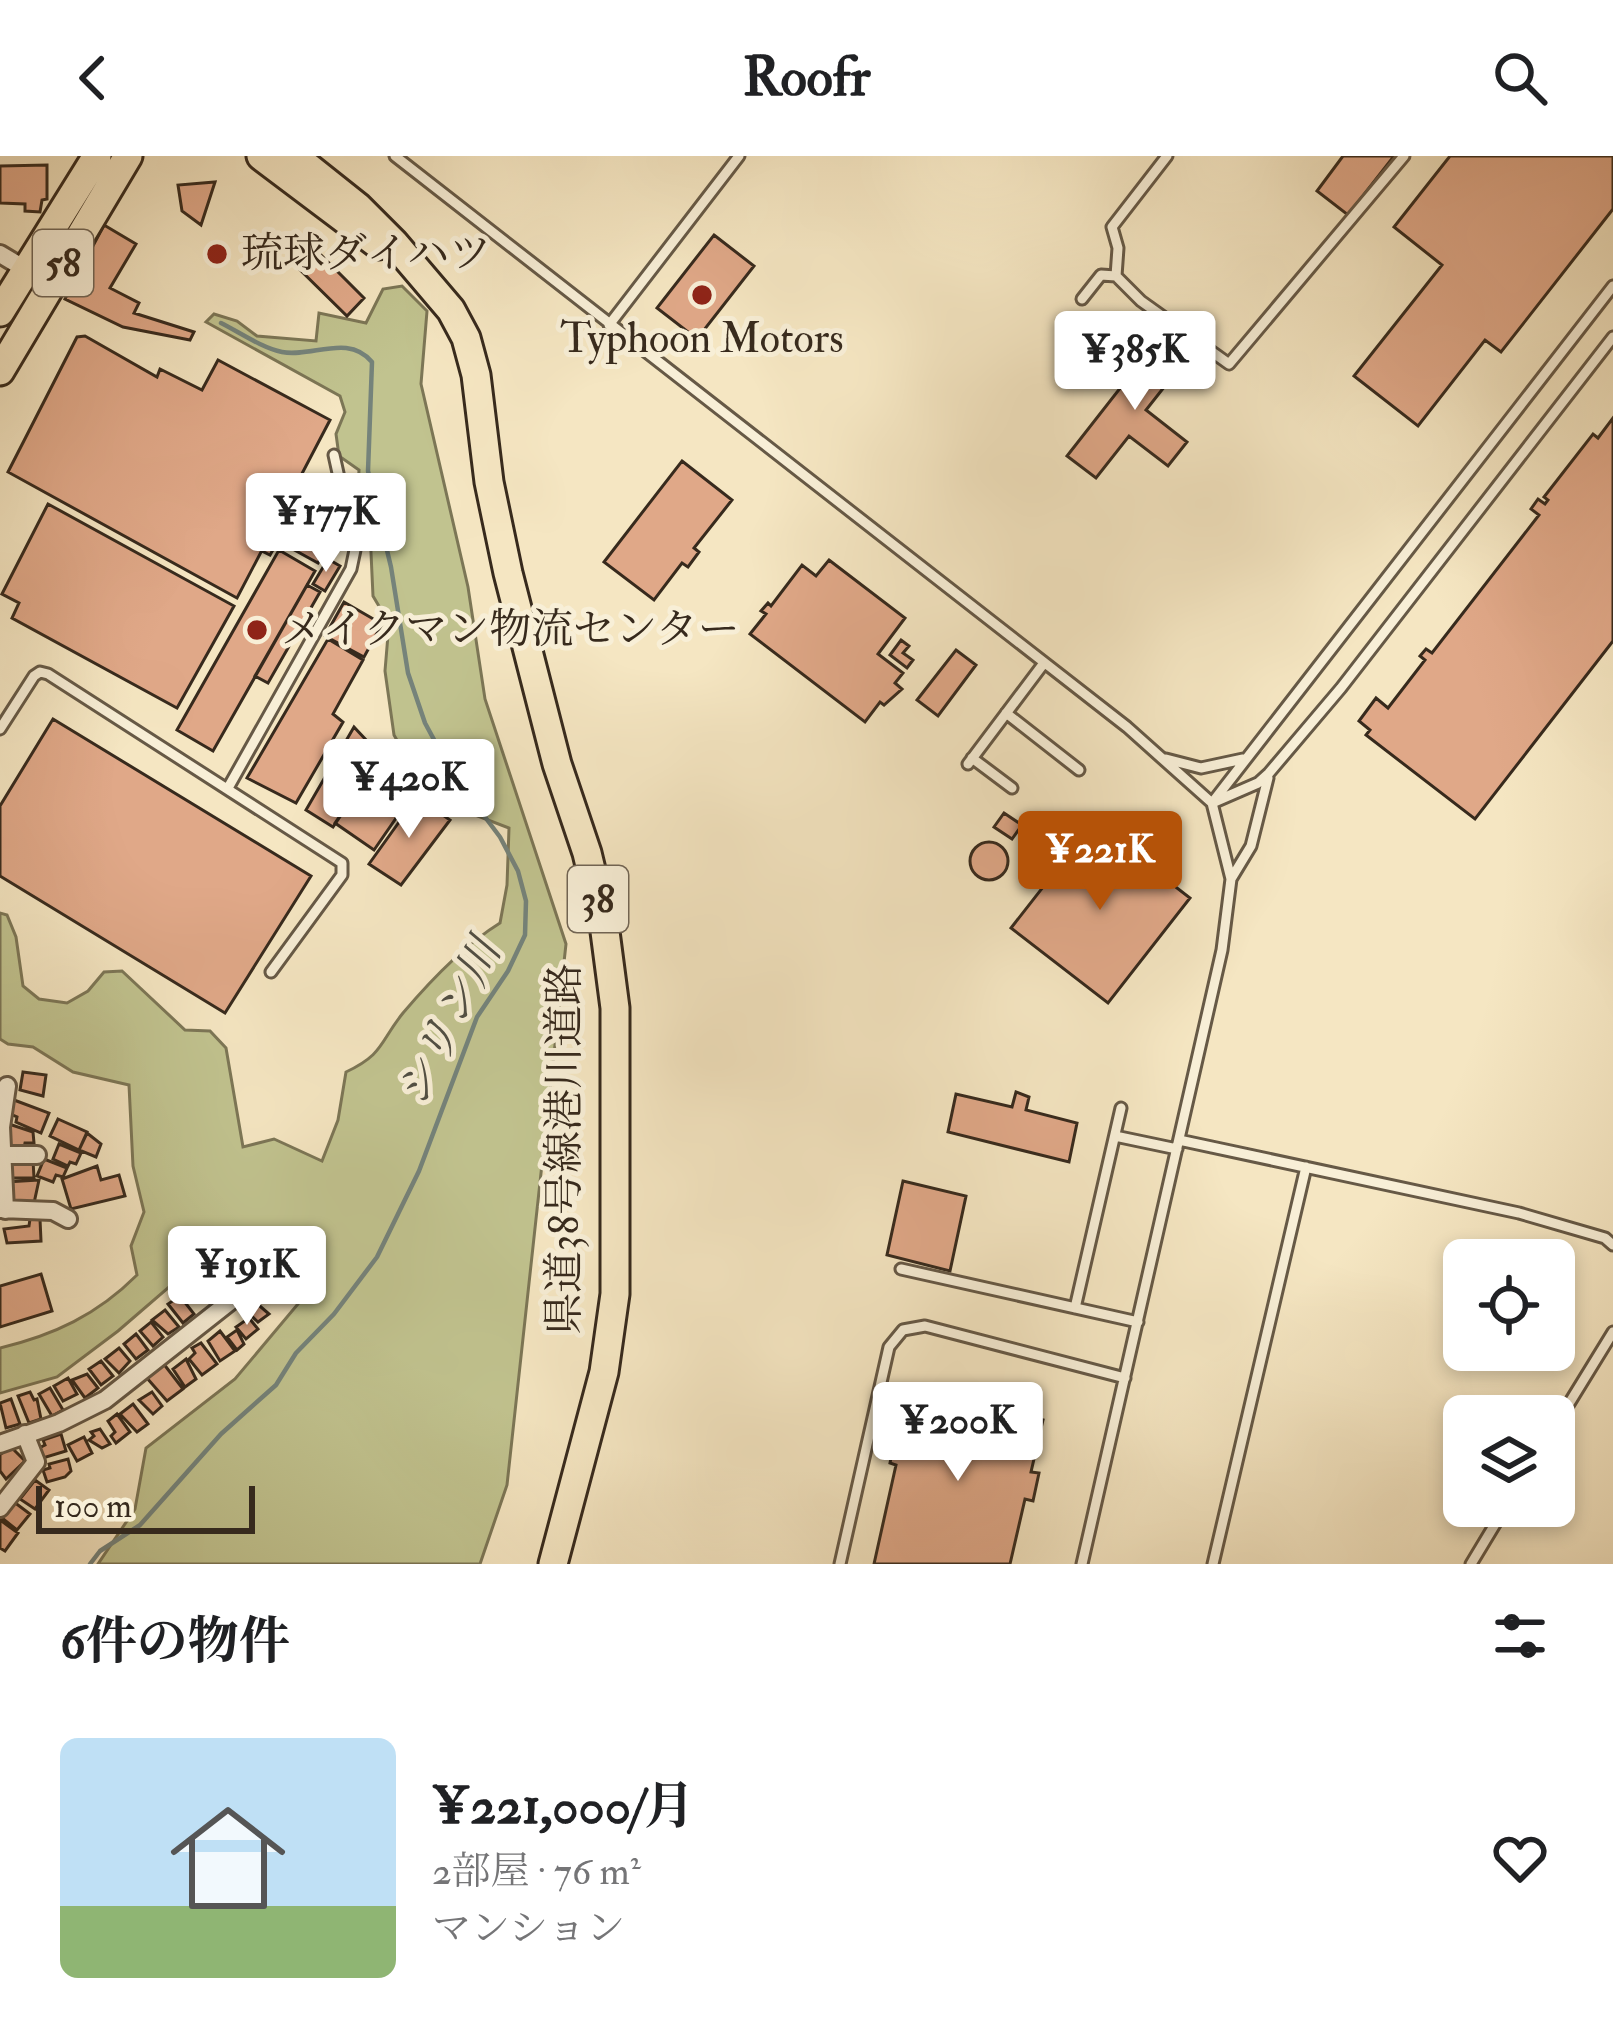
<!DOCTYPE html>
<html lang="ja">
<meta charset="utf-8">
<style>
:root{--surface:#fff;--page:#f2f2f2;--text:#202124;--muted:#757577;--line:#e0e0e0;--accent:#b45309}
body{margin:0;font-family:"IM FELL Double Pica","Noto Serif JP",serif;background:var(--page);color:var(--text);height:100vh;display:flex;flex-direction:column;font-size:45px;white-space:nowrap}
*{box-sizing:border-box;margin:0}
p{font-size:39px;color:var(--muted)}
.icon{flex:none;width:66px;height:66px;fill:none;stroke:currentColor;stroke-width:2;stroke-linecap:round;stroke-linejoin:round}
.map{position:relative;height:1408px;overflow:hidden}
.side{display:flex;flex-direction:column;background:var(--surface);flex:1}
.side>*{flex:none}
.buttons{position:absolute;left:1443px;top:1083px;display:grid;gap:24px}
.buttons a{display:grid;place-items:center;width:132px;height:132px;border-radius:18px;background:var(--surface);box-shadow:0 6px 18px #0003;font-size:60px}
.scale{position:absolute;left:36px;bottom:30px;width:219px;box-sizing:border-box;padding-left:12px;border:6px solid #372a1d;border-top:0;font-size:33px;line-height:42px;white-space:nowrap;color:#372a1d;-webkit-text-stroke:9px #f8efd7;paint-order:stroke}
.price{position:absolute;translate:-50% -102px;padding:0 27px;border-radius:12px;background:#fff;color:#222;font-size:39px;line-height:78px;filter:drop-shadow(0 3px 6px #0008)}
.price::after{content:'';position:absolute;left:50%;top:72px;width:36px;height:27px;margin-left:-18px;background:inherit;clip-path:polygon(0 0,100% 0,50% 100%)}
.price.on{background:var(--accent);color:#fff}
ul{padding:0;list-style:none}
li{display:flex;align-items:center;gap:36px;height:300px;padding:0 60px}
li+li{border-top:3px solid var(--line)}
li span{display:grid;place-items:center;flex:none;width:336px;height:240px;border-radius:18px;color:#555}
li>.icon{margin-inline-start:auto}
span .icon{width:144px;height:144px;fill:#fffc;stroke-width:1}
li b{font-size:51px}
h2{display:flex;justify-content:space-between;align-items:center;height:144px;padding:0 60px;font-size:51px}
header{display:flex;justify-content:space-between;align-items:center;height:156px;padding:0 60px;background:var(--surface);font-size:54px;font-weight:800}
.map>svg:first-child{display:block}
.green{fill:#c1c38f;stroke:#7c7656;stroke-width:3}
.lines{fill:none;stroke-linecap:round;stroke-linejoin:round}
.stream{stroke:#75837b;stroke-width:4.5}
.building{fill:#e0a888;stroke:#372a1d;stroke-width:3}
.service-casing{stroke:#665946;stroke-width:15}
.minor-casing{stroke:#665946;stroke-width:22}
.primary-casing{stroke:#372a1d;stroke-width:33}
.trunk-casing{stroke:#372a1d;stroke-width:33}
.service{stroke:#f8efd7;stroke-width:9}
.minor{stroke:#f8efd7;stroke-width:16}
.primary{stroke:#f5e6c2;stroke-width:27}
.trunk{stroke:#f5e6c2;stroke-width:27}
.poi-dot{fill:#8f2418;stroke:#f8efd7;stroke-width:4.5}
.labels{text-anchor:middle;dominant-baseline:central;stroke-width:10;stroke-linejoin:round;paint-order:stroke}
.shield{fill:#f8efd7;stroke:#716555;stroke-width:3}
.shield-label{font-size:39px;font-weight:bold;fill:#372a1d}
.poi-label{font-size:42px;fill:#372a1d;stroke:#f8efd7;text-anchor:start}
.street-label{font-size:42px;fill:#372a1d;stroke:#f8efd7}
.water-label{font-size:45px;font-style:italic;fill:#514f44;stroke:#f8efd7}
</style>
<header><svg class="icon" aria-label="back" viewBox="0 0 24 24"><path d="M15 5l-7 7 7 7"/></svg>Roofr<svg class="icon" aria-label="search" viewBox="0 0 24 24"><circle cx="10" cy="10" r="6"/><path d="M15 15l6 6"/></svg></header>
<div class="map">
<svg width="1613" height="1408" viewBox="0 0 1613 1408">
<rect width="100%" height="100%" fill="#f5e6c2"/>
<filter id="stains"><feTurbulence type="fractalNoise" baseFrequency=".00167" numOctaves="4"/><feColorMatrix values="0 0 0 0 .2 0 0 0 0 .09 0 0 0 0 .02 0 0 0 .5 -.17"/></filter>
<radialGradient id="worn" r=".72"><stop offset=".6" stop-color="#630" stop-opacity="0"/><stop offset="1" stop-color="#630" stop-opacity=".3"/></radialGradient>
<path class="green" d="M402,130l25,25 -6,73 47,203 17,112 81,245 -59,541 -27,79h-382l37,-55 11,-61 89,-69 68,-81 -46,-24 -23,-43 -116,100 -61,46 -57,16v-45c54,-13 97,-33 137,-73l-6,-29 13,-34 -11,-46 -4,-81 -56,-13 -40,-25 -25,-3 -8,-5v-126l7,2 9,22 7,49 16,13 28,4 21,-12 16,-19 18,-1 63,59 25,1 16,17 17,99 31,-8 48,22 16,-41 8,-48c38,-18 33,-29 57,-59 28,-33 60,-67 97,-90l7,-38 2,-57 -42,-16 -48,-33 -25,-44 -9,-64 4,-48 -16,-27 -3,-65 -12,-41 1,-20 -20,-14 -3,-22 9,-22 -5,-16 -134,-74 8,-8 23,7 20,15 59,5 3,-28 47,10 17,-34z"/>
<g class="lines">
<path class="stream" d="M90,1408l10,-13 40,-26 81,-91 55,-49 20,-32 38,-39 43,-57 42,-86 58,-154 31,-46 17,-36 1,-34 -8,-30 -18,-34 -48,-64 -27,-50 -17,-50 -17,-106 -23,-96 4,-109c-24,-29 -60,-4 -90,-10 -20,-4 -43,-20 -61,-29"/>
</g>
<path class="building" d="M1343,0h51l-46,59 -31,-24z
M1450,0h163v53l-112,143 -16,-12 -67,86 -64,-50 88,-111 -48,-38z
M47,9v34l-5,1 -2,12 -15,-1v-7l-25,-1v-37z
M215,26l-14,43 -19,-14 -4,-26z
M104,69l32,19 -26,44 29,15 -5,10 60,19 -4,8 -67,-13 -58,-28z
M714,79l40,31 -57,73 -40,-31z
M307,85l57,57 -17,18 -57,-56z
M1164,176l27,21 -45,57 41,32 -19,24 -39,-30 -33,42 -29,-22z
M85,180l72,41 3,-8 42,21 16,-30 112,60 -93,178 -229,-126 69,-135z
M1613,262v223l-138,178 -109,-84 4,-5 -11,-9 17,-23 12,10 37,-48 -5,-4 6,-7 6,4 107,-138 -8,-6 7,-10 7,5 3,-4 -4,-3 49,-63 5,4z
M682,305l50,39 -38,48 5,4 -11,15 -6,-4 -28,37 -50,-38z
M287,346l50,28 -19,33 -40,-22 -8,14 -8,-4z
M48,348l186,102 -57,102 -165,-90 7,-15 -17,-9z
M279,394l36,21 -102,180 -36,-21z
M328,403l12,7 -15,25 -12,-7z
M829,404l76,58 -27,36 25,19 -8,10 7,6 -18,16 -4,-3 -15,20 -115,-88 16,-20 -5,-3 7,-8 3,3 31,-41 14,11z
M307,429l13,7 -52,91 -13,-7z
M344,446l38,22 -18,33 -39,-21z
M328,483l35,21 -30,54 10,8 -47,81 -49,-25z
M901,484l8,6 -6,7 10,7 -6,8 -17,-13z
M956,494l20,15 -38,51 -21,-16z
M53,563l258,157 -86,137 -225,-137v-70z
M354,571l27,29 -48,71 -27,-17z
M374,611l38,28 -38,55 -39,-27z
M417,641l33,23 -49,65 -32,-21z
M1004,657l18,12 -10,14 -18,-12z
M1093,667l97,75 -82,105 -97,-75z
M970 705a19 19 0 1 1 38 0a19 19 0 1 1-38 0Z
M23,916l23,3 -3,21 -23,-6z
M1016,936l13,5 -3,13 51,13 -8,39 -121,-30 8,-38 56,13z
M14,944l35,13 -8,20 -25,-11 1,-5 -9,-4z
M58,963l29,13 -8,18 -29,-14z
M6,967l27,9 1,11h-9l-1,5 -19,-1z
M87,977l14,11 -5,13 -17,-7z
M59,988l22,9 -5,11 -6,-2 -2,4 -15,-7z
M44,1003l23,9 -4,9 -7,-2 -3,7 -16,-6z
M33,1004l1,18h-28v-16z
M97,1010l4,14 18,-5 6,21 -54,13 -9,-30z
M39,1024l-5,23 -21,2 -7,-23z
M903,1025l63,15 -16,75 -63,-16z
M30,1063h10l1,22 -34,2 -3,-14 25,-3z
M41,1118l11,37 -52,16v-41z
M180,1140l14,18 -11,9 -15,-19z
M254,1145l15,13 -11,8 -15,-14z
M165,1154l14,17 -11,7 -16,-14z
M249,1162l9,11 -12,10 -10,-12z
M151,1166l12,15 -10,9 -13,-15z
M237,1174l7,14 -7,6 -10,-13z
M220,1175l15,20 -15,10 -12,-20z
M136,1178l12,16 -12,9 -12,-15z
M201,1187l16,21 -15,11 -13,-16 6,-6 -3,-5z
M119,1192l11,13 -11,12 -14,-14z
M186,1203l10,20 -11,8 -12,-18z
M101,1205l12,15 -12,9 -12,-16z
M163,1207l20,26 -16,12 -21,-24z
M87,1218l11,14 -13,10 -13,-18z
M68,1222l9,16 -14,7 -9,-15z
M50,1232l13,22 -11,6 -13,-22z
M913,1235l130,29 -12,52 8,1 -6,28 -8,-2 -15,65h-136l22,-99 -6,-2 5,-24 6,1z
M30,1236l4,8 3,-1 4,20 -12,4 -11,-27z
M152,1236l10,14 -9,8 -14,-14z
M11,1243l9,25 -14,4 -6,-25z
M133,1248l15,20 -11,8 -17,-18z
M117,1258l13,18 -14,11 -5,-7 4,-4 -7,-11z
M100,1273l10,15 -8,4 -13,-8 5,-4 -3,-4z
M61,1278l5,17 -23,7 -4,-10 6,-3 -2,-5z
M84,1281l8,16 -15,8 -9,-16z
M10,1290l15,15 -19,18 -6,-8v-16z
M68,1303l3,12 -6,6 -18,5 -4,-12 7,-2 -1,-4z
M35,1324l14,10 -14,19 -15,-10z
M14,1346l16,12 -13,16 -15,-12z
M0,1364l18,13 -13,18 -5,-3z"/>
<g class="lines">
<g class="service-casing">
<path id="service" d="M395,0l732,571 85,76 19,76 -9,71 -140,614
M1116,120l2,-28 -6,-21 55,-71
M1082,143l19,-24 15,1 25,25 88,63 175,-208
M609,169l130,-169
M1006,557l73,57
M0,573l34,-53 6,-4 8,2 294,189v12l-71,97
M972,602l40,30
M1166,603l35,9 42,-9
M968,608l76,-101
M228,632l123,-219 4,-19 -21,-95
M1212,647l401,-517
M1212,647l46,-20 11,-10 72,-85 272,-351
M1231,723l20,-33 17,-68
M1115,980l62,13
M1179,984l340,73 86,25 8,7
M901,1113l237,53
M1075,1152l46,-200
M1554,1272l59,-96
M840,1408l49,-217 14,-17 22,-4 200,52
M1213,1408l93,-397
M1471,1408l35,-58"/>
</g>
<g class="minor-casing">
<path id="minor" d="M0,98l25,15
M2,999h35
M0,1053l53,2 15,8
M5,1054l-4,-83 6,-41
M0,1288l59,-21 46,-23 146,-115
M0,1352l36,-46 -11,-28"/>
</g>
<g class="primary-casing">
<path id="primary" d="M261,0l118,89
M294,0l64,51 36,36 57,67 15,28 10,37 13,107 19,91 49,191 30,89 17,71 11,84v286l-11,78 -51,192"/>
</g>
<g class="trunk-casing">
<path id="trunk" d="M0,156l97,-156
M0,215l128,-215"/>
</g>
<use href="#service" class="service"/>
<use href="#minor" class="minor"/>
<use href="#primary" class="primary"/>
<use href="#trunk" class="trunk"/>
</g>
<g class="poi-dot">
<circle cx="217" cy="98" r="12"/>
<circle cx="702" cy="139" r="12"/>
<circle cx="257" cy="474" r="12"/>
</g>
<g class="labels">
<g class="shield">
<rect x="33" y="74" width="60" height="66" rx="9"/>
<rect x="568" y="710" width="60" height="66" rx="9"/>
</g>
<g class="shield-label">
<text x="63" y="107">58</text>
<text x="598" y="743">38</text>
</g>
<g class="poi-label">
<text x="241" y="98">琉球ダイハツ</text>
<text x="702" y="183" text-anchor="middle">Typhoon Motors</text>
<text x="281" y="474">メイクマン物流センター</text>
</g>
<g class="street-label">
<text transform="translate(565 993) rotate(-90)">県道38号線港川道路</text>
</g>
<g class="water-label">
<text transform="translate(449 867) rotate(-64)">シリン川</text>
</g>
</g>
<rect width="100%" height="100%" filter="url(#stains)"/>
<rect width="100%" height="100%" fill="url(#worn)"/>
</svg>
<div class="buttons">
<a><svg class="icon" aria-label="locate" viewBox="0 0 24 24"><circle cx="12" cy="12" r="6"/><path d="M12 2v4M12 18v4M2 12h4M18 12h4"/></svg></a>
<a><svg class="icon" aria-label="layers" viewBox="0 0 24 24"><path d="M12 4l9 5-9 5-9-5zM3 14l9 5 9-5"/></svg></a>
</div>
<div class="scale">100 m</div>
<b class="price" style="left:1135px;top:257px">¥385K</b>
<b class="price" style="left:326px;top:419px">¥177K</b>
<b class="price" style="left:409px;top:685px">¥420K</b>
<b class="price on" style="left:1100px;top:757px">¥221K</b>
<b class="price" style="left:247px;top:1172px">¥191K</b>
<b class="price" style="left:958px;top:1328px">¥200K</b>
</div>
<section class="side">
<h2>6件の物件<svg class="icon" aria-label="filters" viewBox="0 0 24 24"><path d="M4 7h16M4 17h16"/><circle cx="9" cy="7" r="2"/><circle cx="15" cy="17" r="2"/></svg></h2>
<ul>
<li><span style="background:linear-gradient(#bfe0f5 70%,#8fb573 0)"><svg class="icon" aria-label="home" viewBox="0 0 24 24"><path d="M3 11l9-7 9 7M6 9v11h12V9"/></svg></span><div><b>¥221,000/月</b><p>2部屋 · 76 m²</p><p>マンション</p></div><svg class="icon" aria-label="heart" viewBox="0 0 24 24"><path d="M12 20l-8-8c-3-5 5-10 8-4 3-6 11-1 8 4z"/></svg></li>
</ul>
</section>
